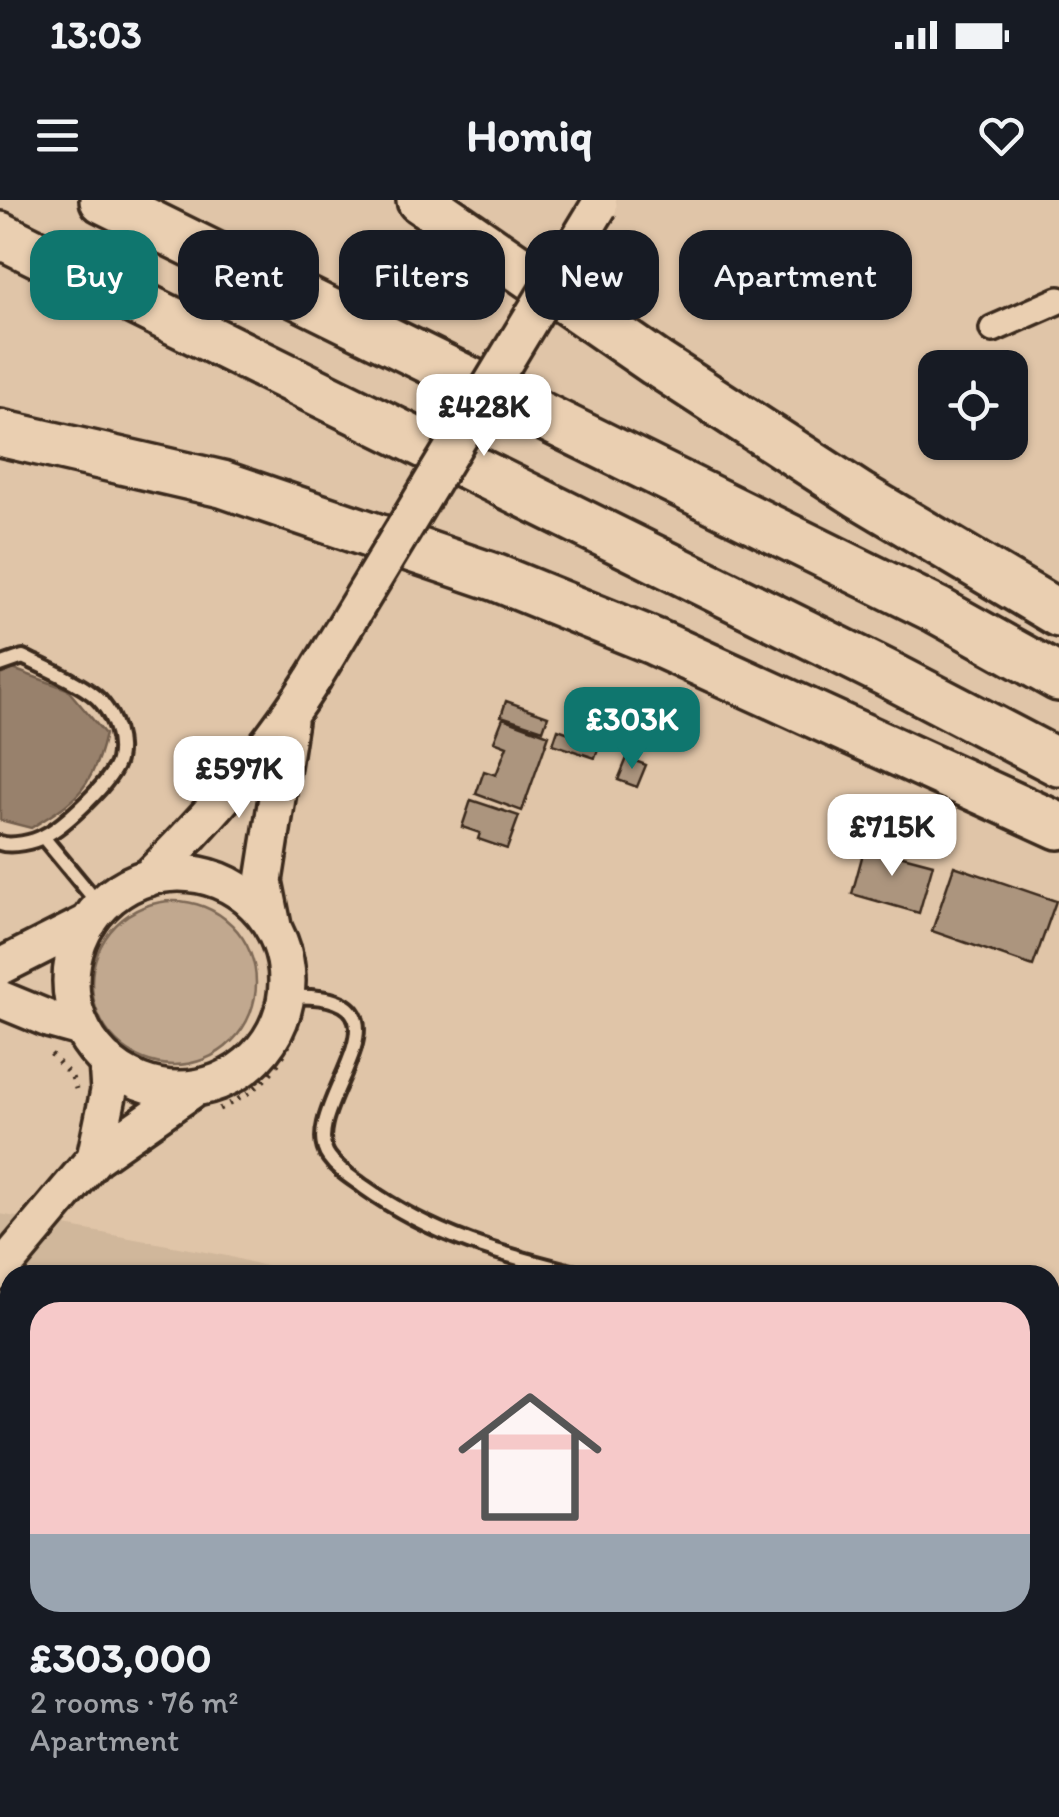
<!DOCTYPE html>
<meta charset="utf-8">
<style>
:root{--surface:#171b24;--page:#242831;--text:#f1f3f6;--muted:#9ea1a6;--accent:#0f766e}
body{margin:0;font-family:Itim,sans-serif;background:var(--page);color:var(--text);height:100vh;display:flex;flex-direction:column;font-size:38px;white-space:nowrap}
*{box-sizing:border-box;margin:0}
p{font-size:32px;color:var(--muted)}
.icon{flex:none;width:55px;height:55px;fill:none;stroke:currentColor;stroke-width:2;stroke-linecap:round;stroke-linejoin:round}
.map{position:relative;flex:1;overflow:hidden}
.side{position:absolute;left:0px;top:1065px;width:1060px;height:552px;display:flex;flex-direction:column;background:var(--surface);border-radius:30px 30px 0 0;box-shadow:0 2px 8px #0004}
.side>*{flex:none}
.banner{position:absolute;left:30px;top:30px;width:1000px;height:90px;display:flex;gap:20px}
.tools{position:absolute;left:918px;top:150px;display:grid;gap:20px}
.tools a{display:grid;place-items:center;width:110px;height:110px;border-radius:20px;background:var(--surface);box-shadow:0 2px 8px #0004;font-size:50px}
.price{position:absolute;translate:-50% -85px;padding:0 22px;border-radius:20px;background:#fff;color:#222;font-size:32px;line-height:65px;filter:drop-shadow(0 2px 5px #0008)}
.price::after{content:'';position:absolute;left:50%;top:60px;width:30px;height:22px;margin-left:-15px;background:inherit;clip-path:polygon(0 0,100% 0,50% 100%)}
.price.selected{background:var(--accent);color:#fff}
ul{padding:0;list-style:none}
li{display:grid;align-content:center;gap:20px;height:530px;padding:0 30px}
li span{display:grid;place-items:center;height:310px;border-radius:30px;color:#555}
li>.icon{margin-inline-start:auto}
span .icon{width:180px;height:180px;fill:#fffc;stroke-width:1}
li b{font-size:42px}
.pill{padding:0 35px;border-radius:30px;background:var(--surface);box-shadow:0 2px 8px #0004;font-size:35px;line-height:90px}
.pill.selected{background:var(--accent);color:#fff}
.status{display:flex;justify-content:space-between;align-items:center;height:70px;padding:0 50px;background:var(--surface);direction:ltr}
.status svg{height:28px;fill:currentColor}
header{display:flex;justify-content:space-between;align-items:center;height:130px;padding:0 30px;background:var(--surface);font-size:45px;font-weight:800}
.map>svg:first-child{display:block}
.built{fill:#d0b79b}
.green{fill:#c1a88f;stroke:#7e6956;stroke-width:2.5}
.water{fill:#98816c;stroke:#735e4d;stroke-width:2.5}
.building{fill:#ac957e;stroke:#3b2a1e;stroke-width:2.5}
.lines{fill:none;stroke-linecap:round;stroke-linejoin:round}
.lane-casing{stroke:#3b2a1e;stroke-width:20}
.street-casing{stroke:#3b2a1e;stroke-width:32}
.secondary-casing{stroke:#3b2a1e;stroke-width:42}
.highway-casing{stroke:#3b2a1e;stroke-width:52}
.path{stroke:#3b2a1e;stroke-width:5;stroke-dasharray:2.5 8;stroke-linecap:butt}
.lane{stroke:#eacfb1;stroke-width:12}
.street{stroke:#eacfb1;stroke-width:25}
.secondary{stroke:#eacfb1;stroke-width:35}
.highway{stroke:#eacfb1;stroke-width:45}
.rail{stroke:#3b2a1e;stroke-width:8}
.secondary-bridge-casing{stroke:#3b2a1e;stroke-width:42;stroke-linecap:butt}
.secondary-bridge{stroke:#eacfb1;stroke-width:35}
</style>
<div class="status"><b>13:03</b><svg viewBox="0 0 49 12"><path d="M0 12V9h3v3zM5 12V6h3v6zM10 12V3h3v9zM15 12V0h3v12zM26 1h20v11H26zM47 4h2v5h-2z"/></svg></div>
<header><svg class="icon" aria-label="menu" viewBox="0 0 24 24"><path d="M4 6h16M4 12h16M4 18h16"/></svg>Homiq<svg class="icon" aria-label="heart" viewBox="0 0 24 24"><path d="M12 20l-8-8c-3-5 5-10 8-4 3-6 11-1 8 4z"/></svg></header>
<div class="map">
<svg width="1059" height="1617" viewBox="0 0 1059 1617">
<rect width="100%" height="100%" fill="#e0c5a8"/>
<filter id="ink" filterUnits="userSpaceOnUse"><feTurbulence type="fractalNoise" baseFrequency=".01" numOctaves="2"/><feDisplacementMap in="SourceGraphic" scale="20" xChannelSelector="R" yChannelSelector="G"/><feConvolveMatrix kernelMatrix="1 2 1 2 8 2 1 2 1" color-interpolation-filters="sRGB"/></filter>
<g filter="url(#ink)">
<path class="built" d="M0,1014l227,42 73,19h-290v188l-10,-1z"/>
<path class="green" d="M92 783a82 82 0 1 1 164 0a82 82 0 1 1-164 0Z
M0,1270l10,1v337h1040v-198l9,3v204h-1059z"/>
<path class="water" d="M13,469l54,20 38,45c-12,54 -28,66 -74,94l-31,-8v-145z"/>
<path class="building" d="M506,501l42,15 -5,14 -42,-14z
M503,518l46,17 -27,76 -46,-17 8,-23 12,4 11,-29 -13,-5z
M558,529l42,15 -5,14 -42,-14z
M627,558l19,7 -9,22 -19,-7z
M471,600l48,16 -12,33 -29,-10 2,-6 -18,-6z
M865,646l68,18 -14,49 -67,-19z
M954,666l102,35 -23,65 -101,-35z
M1050,1218l9,3v18l-9,-2z"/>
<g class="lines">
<g class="lane-casing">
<path id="lane" d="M0,465l23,-8c20,10 66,29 79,46 13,16 20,37 16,57 -4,20 -55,67 -74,76 -10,6 -33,11 -44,7
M43,637l58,70
M286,797c152,-8 7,113 43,160 9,13 23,21 35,30 70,50 138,68 220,88
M1050,1169l9,1"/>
</g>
<g class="street-casing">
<path id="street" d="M993,129l66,-29"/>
</g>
<g class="secondary-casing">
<path id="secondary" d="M71 781a108 108 0 1 1 216 0a108 108 0 1 1-216 0Z
M148,678c61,-61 119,-126 165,-199
M273,726l-9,-45 25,-160
M0,767l89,-45
M0,799l51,21 29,8
M95,958l14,-67 -2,-30
M0,1071l95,-113 100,-70"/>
</g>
<g class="highway-casing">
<path id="highway" d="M103,0l834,410 122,68
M420,0l236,163 203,132 200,119
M0,35l886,438 173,90
M0,233l222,51 275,94 158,64 404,184"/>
</g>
<path class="path" d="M300,744l5,33
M51,854l21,23 4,12
M219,909c46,-21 64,-44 82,-92
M0,1374l10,18
M81,1608l3,9"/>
<use href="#lane" class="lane"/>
<use href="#street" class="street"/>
<use href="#secondary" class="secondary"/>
<use href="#highway" class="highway"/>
<path class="rail" d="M0,1109l10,1
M0,1126l10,1
M0,1143l10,1
M0,1160l10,1
M1050,1316l9,2
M1050,1333l9,3
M1050,1351l9,3
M1050,1369l9,2"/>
<g class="secondary-bridge-casing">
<path id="secondary-bridge" d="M313,479l286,-473"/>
</g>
<use href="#secondary-bridge" class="secondary-bridge"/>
</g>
</g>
</svg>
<div class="tools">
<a><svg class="icon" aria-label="locate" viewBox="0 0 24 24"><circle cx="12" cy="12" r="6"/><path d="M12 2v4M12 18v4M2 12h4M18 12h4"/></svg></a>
</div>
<b class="price" style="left:484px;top:259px">£428K</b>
<b class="price selected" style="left:632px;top:572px">£303K</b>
<b class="price" style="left:239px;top:621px">£597K</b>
<b class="price" style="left:892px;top:679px">£715K</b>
<div class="banner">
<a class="pill selected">Buy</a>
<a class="pill">Rent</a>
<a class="pill">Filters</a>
<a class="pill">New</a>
<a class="pill">Apartment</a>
</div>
<section class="side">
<ul>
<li><span style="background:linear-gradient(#f6c9c9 75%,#9aa5b1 0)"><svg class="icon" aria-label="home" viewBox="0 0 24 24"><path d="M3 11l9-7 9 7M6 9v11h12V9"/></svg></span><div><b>£303,000</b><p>2 rooms · 76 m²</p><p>Apartment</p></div></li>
</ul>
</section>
</div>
